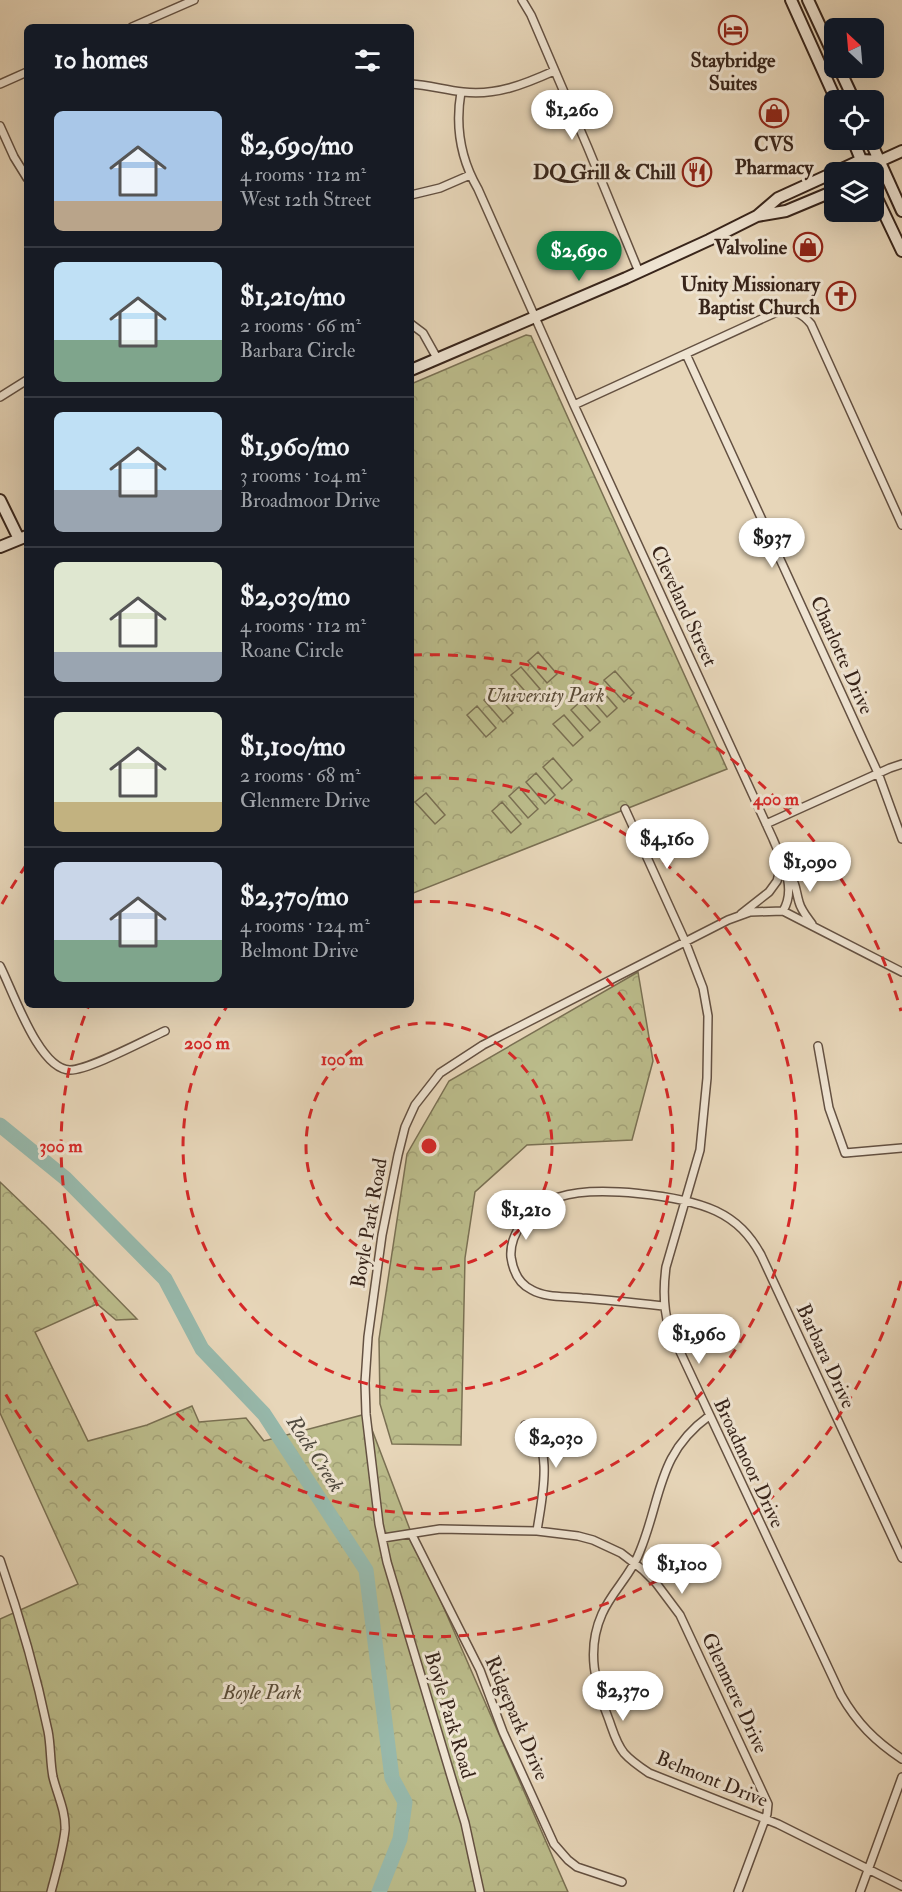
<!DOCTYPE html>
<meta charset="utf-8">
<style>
:root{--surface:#171b24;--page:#242831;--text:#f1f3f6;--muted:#9ea1a6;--line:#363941;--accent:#0b8043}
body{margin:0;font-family:"IM FELL Double Pica",serif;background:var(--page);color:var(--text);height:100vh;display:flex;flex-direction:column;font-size:22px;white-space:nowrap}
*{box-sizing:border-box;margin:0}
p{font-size:20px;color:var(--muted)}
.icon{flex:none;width:33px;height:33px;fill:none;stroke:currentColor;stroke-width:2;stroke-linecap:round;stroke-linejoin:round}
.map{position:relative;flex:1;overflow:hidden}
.panel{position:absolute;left:24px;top:24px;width:390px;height:984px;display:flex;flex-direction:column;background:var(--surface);border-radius:9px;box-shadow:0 6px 24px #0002}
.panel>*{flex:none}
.needle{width:39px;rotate:334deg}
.controls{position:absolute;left:824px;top:18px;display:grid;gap:12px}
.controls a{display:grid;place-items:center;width:60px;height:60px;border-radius:9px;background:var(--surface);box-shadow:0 6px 24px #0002;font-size:30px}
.price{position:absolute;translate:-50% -51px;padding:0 14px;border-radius:21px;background:#fff;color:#222;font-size:20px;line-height:39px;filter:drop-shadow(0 2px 3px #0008)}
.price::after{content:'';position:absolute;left:50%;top:36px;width:18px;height:14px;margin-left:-9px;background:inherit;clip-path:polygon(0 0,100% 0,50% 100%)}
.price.selected{background:var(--accent);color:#fff}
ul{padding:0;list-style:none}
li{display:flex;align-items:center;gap:18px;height:150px;padding:0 30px}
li+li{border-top:2px solid var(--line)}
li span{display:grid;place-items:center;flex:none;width:168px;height:120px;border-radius:9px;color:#555}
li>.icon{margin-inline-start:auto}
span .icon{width:72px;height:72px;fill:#fffc;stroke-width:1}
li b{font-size:26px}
h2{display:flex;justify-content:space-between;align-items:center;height:72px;padding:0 30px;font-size:26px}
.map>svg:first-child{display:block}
.forest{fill:url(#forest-crowns);stroke:#7a7053;stroke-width:1.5}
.pitch{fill:#bbbc8b;stroke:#7a7053;stroke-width:1.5}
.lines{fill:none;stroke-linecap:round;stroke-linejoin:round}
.river{stroke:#97b9ac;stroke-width:15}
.street-casing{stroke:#645142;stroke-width:10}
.secondary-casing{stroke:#38251b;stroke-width:14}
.street{stroke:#efe4d2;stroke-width:7}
.secondary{stroke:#efe4d2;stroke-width:10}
.ring{fill:none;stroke:#d62828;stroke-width:3;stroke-dasharray:10 8}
.labels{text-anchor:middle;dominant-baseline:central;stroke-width:6;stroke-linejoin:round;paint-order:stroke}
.poi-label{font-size:20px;font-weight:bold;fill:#38251b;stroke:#efe4d2;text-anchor:end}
.street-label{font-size:20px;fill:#38251b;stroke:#efe4d2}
.park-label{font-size:20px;font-style:italic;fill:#594b37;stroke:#efe4d2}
.water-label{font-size:21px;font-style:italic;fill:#504a3f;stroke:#efe4d2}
.centre{fill:#d62828;stroke:#efe4d2;stroke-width:3}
.ring-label{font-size:18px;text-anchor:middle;font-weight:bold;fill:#d62828;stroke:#efe4d2;stroke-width:6;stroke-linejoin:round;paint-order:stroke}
</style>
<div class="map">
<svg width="902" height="1892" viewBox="0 0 902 1892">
<defs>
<pattern id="forest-crowns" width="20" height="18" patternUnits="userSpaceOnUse" patternTransform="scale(1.5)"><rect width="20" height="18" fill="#bbbc8b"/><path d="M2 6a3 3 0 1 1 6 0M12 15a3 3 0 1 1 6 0" fill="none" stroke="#a2a177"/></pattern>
</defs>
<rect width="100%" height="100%" fill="#e7d6b9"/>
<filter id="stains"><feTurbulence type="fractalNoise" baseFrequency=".00333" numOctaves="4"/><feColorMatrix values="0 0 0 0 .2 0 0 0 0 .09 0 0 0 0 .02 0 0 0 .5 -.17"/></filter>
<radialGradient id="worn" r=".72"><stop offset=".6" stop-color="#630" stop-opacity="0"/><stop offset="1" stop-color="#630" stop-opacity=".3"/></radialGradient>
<path class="forest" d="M526,335l5,1 196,433 -316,125v-510z
M638,972l15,89 -21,79 -105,5 -52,47 -10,66 -4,187 -69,-1 -12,-40 -1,-65 28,-185 42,-73z
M0,1182l46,44 91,93 -21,1 -19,-16 -62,28 53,109 59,-16 45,-19 7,16 47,-4 18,23 102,-27 46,121 156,357h-568v-273l78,-35 -78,-171z"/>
<path class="pitch" d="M538,652l19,22 -10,9 -19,-22z
M521,667l19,22 -10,8 -19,-22z
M615,671l19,22 -10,9 -20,-22z
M598,686l19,22 -10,9 -19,-22z
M494,691l19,22 -10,9 -19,-22z
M581,701l19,21 -10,9 -19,-21z
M477,706l19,22 -10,9 -19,-22z
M564,715l19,22 -10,9 -20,-22z
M553,758l19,22 -10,9 -19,-22z
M536,773l19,22 -10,9 -19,-22z
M519,787l19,22 -10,9 -19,-22z
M426,793l19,22 -10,9 -20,-22z
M502,802l19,22 -10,9 -19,-22z"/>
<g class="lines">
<path class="river" d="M0,1125l65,53 100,101 37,70 62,65 102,156 26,208 13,24 -5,37 -21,53"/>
<g class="street-casing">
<path id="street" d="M522,0l9,15 57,133 51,124
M132,27l62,-27
M0,84l27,-12
M411,84c17,1 34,6 52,8 33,4 62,-8 91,-21
M461,92c-6,35 -1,66 17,97l96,216 199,434c9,22 24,49 10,72
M0,126l14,31 13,21
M411,195l29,-7 30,-13
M411,324l12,9 14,25
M686,354l192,419 24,66
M0,397l27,-17
M574,405l203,-93c15,-3 24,0 34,12l91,201
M625,809l60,132 18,47 5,28 -1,62 -7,72 -34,117c-3,22 -3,40 3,61l172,367c16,28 34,46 61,64
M766,824l124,-56 12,-4
M788,873c9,12 7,15 11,29 2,8 8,15 13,22
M741,914l28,-22 8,-11 5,-19
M0,966c13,25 39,104 70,104 19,0 75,-30 95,-39
M818,1046l11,62 16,45 57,-5
M663,1306c-27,-3 -54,-6 -81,-8 -16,-2 -36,0 -50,-8 -13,-6 -19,-19 -21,-33 -1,-12 4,-24 11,-34 9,-11 23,-21 37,-26 37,-12 122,-2 157,14 21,10 34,24 45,44l141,303
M709,1416c-52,38 -47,81 -69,135 -8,23 -28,40 -38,63 -16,36 -7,71 7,106 4,11 7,23 15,33 7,8 16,14 25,20l129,51 124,62
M525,1425c31,18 16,77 12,106
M412,1535l68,135 23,62 51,112 14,16 9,7 45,15
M383,1538l57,-9 97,2 41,5 15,4 28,13 22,17 13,13 24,32 88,189 -1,10 -29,78
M0,1560c20,57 36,113 48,171 3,15 2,31 5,46 4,17 13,34 12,53 -2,19 -9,43 -14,62
M480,1892l-15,-69 -78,-261 -8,-38 -13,-110 -1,-31 3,-46 14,-102 16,-80 7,-28 10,-22 25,-32 43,-28 245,-125 22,-8 33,-1 119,61
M860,1892l42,-115"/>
</g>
<g class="secondary-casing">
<path id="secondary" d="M791,0l45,100
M808,0l26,56
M839,68l15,32
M853,140l13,32
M870,140l32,71
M873,190l29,61
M757,216l29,-5 48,-20
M411,370l215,-92 83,-38 48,-24 21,-18 68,-31 15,-7 19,1 22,-10
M0,500l19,39
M0,547l27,-11"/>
</g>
<use href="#street" class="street"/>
<use href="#secondary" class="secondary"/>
</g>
<g class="ring">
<circle cx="429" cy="1146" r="123"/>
<path d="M412 902A245 245 0 1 1 228 1005"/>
<path d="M413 778A368 368 0 1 1 89 1005"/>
<path d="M901 1281A491 491 0 0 1 2 1388M2 904A491 491 0 0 1 27 864M412 655A491 491 0 0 1 901 1011"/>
</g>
<defs>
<g id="hotel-ring" transform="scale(1.5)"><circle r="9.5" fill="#efe4d2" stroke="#8f2418" stroke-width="1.5"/><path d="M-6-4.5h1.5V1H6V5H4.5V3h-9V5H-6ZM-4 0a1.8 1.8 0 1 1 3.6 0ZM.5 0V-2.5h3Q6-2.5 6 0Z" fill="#8f2418"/></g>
<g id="shop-ring" transform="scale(1.5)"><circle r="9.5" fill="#efe4d2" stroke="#8f2418" stroke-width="1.5"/><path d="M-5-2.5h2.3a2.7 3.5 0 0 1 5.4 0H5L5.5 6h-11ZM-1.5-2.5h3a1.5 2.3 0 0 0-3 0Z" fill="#8f2418"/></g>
<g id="restaurant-ring" transform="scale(1.5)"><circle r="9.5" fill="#efe4d2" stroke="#8f2418" stroke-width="1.5"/><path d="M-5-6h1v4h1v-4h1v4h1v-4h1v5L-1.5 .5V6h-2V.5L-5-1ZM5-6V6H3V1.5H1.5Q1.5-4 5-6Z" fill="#8f2418"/></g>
<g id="church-ring" transform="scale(1.5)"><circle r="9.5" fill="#efe4d2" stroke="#8f2418" stroke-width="1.5"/><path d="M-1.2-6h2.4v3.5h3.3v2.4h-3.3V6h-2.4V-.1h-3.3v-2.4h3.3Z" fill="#8f2418"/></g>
</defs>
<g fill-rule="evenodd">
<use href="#hotel-ring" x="733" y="30"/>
<use href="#shop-ring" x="774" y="113"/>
<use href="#restaurant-ring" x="697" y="172"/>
<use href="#shop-ring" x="808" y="247"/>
<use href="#church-ring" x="841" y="296"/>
</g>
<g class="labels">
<g class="poi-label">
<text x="733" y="60" text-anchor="middle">Staybridge<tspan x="733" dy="23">Suites</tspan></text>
<text x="774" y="144" text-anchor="middle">CVS<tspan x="774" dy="23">Pharmacy</tspan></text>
<text x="676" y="172">DQ Grill &amp; Chill</text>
<text x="787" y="247">Valvoline</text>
<text x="820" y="284">Unity Missionary<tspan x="820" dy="23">Baptist Church</tspan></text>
</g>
<g class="street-label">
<text transform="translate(684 606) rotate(65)">Cleveland Street</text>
<text transform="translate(842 655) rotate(66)">Charlotte Drive</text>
<text transform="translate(369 1223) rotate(-80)">Boyle Park Road</text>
<text transform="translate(826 1356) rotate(65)">Barbara Drive</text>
<text transform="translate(749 1463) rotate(65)">Broadmoor Drive</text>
<text transform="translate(735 1693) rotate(65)">Glenmere Drive</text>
<text transform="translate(450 1715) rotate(73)">Boyle Park Road</text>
<text transform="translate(517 1718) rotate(67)">Ridgepark Drive</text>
<text transform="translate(712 1779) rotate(22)">Belmont Drive</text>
</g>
<g class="park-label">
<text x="545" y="695">University Park</text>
<text x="262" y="1692">Boyle Park</text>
</g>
<g class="water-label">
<text transform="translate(315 1454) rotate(57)">Rock Creek</text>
</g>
</g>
<circle cx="429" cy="1146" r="9" class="centre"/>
<g class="ring-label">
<text x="776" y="805">400 m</text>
<text x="207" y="1049">200 m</text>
<text x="342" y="1065">100 m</text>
<text x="61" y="1152">300 m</text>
</g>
<rect width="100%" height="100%" filter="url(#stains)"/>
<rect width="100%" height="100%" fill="url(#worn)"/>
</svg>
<div class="controls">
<a><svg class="needle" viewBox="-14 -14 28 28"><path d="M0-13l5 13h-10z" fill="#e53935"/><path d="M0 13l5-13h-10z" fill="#9ea1a6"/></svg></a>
<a><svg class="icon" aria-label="locate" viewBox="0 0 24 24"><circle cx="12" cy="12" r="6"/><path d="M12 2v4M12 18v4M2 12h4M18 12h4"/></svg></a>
<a><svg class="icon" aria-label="layers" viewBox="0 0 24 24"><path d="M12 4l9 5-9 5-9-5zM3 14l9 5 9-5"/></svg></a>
</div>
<b class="price" style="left:572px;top:141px">$1,260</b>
<b class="price selected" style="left:579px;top:282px">$2,690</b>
<b class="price" style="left:772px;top:569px">$937</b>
<b class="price" style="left:667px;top:870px">$4,160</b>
<b class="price" style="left:810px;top:893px">$1,090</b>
<b class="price" style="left:526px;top:1241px">$1,210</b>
<b class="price" style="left:699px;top:1365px">$1,960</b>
<b class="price" style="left:556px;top:1469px">$2,030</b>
<b class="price" style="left:682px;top:1595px">$1,100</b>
<b class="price" style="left:623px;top:1722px">$2,370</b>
<section class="panel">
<h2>10 homes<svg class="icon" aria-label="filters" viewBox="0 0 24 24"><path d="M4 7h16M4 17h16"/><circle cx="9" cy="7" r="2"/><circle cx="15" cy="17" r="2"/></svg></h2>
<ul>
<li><span style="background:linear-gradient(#a9c7e8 75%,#b9a48a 0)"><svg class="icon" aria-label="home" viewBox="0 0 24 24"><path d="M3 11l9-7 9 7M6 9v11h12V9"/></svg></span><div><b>$2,690/mo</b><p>4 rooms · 112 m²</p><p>West 12th Street</p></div></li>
<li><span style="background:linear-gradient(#bfe0f5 65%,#7fa58c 0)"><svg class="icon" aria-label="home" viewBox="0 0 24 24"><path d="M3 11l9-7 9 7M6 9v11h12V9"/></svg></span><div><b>$1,210/mo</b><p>2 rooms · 66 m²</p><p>Barbara Circle</p></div></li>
<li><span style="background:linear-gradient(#bfe0f5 65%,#9aa5b1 0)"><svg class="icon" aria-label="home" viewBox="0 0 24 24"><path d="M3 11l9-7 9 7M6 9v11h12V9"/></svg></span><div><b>$1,960/mo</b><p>3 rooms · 104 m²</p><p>Broadmoor Drive</p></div></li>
<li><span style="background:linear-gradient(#dfe7d0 75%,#9aa5b1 0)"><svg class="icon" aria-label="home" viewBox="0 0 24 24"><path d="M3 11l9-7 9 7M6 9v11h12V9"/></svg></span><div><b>$2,030/mo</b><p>4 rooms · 112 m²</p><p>Roane Circle</p></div></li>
<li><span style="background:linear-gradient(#dfe7d0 75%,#c2b280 0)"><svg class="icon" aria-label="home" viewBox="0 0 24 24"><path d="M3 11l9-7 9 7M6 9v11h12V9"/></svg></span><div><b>$1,100/mo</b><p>2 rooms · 68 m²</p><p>Glenmere Drive</p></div></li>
<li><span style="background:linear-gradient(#c9d6e8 65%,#7fa58c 0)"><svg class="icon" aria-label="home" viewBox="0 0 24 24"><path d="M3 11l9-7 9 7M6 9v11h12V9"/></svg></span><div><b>$2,370/mo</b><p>4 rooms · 124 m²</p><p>Belmont Drive</p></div></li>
</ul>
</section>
</div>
